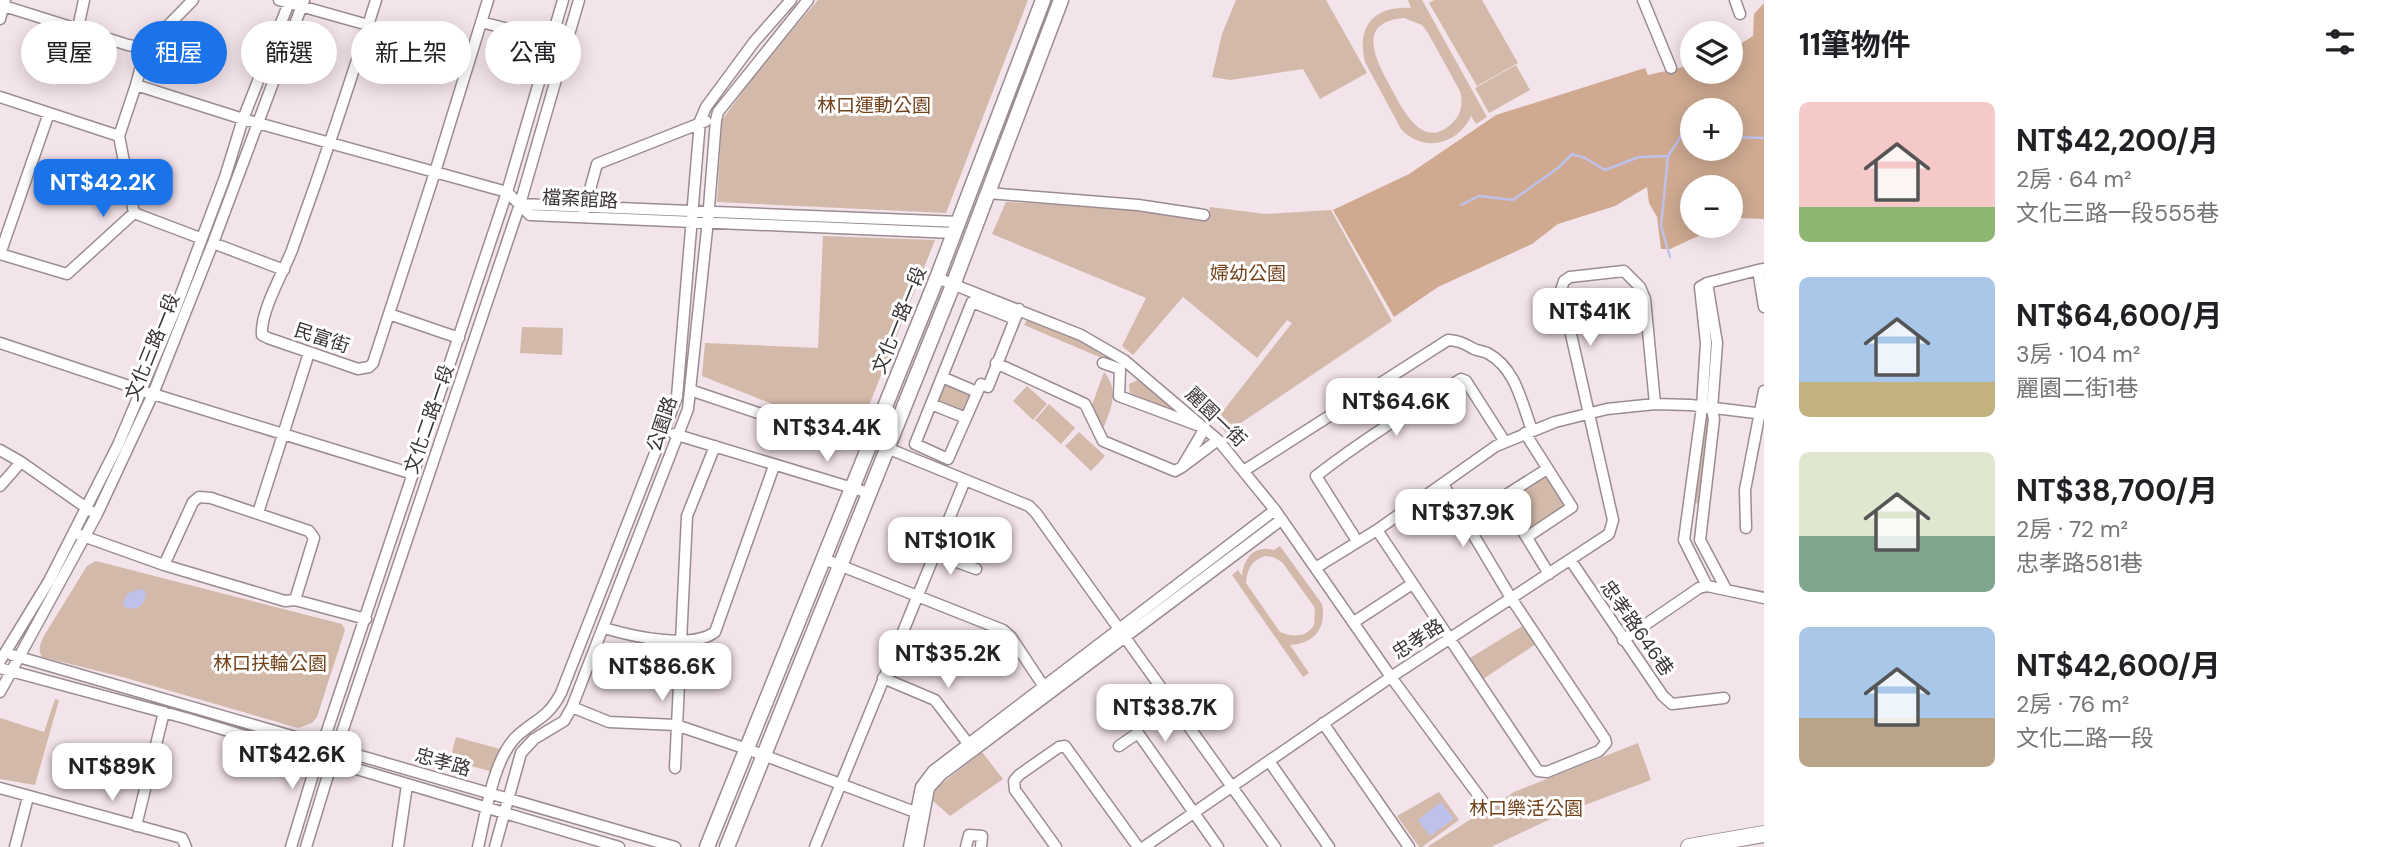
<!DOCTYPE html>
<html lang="zh-TW">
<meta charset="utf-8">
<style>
:root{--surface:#fff;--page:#f2f2f2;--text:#202124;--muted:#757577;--accent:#1a73e8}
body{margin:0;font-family:"DM Sans","Noto Sans TC",sans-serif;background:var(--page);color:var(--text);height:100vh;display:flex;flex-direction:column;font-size:26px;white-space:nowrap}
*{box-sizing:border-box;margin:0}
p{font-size:23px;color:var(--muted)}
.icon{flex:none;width:38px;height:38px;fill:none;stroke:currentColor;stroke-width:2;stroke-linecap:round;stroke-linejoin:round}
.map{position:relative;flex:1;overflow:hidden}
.drawer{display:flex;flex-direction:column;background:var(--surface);width:630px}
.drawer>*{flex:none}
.hud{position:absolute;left:21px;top:21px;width:665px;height:63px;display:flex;gap:14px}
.tools{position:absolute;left:1680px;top:21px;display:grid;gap:14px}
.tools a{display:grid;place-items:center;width:63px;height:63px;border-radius:50%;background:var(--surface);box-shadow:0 4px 18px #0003;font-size:35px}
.price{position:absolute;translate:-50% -60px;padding:0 16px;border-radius:14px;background:#fff;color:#222;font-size:23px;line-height:46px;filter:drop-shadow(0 2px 4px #0008)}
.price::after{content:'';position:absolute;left:50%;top:42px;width:21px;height:16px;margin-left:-10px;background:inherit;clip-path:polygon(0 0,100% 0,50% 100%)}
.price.on{background:var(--accent);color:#fff}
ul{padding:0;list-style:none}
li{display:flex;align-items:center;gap:21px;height:175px;padding:0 35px}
li span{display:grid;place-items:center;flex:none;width:196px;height:140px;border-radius:10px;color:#555}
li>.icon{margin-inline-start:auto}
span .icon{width:84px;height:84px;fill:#fffc;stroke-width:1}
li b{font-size:30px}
h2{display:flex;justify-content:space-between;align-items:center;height:84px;padding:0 35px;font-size:30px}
.pill{padding:0 24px;border-radius:32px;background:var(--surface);box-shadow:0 4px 18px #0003;font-size:24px;line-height:63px}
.pill.on{background:var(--accent);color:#fff}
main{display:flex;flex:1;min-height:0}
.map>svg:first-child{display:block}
.green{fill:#d3b9a9;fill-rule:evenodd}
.forest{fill:#cfaa91;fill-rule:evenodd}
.water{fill:#bec2ea}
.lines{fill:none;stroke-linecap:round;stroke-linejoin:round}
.stream{stroke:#bec2ea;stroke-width:2.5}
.minor-casing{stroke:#9b8c92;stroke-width:13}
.major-casing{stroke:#9b8c92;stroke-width:17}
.highway-casing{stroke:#9b8c92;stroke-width:18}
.minor{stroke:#fff;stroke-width:10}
.major{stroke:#fff;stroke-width:14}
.highway{stroke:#fff;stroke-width:16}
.labels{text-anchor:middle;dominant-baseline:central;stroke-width:6;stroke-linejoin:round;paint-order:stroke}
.park-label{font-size:19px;fill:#724119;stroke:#fff}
.street-label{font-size:19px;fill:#393336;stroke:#fff}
</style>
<main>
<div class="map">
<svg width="1764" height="847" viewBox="0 0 1764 847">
<rect width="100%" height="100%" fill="#f3e3ea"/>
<path class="green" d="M818,0h210l-82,213 -229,-11 5,-82 46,-63z
M1236,0h90l41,73 -47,26 -17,-30 -73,11 -18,-3 10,-43z
M1408,0h14l65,117 -11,7 -5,-8c-13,29 -48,37 -70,13l-36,-67c-9,-36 10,-57 46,-54zM1404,18l18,7 6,8 32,58c3,10 2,22 -6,30 -30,33 -51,-11 -63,-33 -14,-26 -37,-66 13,-70z
M1434,0h48l36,63 -41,23 -48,-83z
M1516,65l14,25 -41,23 -14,-25z
M1006,202l125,6 76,11 3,-12 55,7 66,-4 61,111 -166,112 -10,-13 76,-97 -5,-3 -30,38 -74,-61 -50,58 -11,-9 24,-48 -154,-64z
M823,236l112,4 -75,188 -80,-21 -78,-31 3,-33 113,5z
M1029,316l51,25 25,16 -1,2 -80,-34z
M522,327l41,1 -1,27 -42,-2z
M1104,372c16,20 7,35 0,55l-3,1 -9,-23z
M1138,380l40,33 -48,-20 -1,-9z
M946,383l27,11 -8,19 -27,-11z
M1027,386l20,18 -14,16 -20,-19z
M1049,404l26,24 -14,16 -26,-24z
M1706,417l3,1 -8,84 -3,2 -6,-4 11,-81z
M1079,432l26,24 -14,15 -26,-25z
M1546,474l21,33 -37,24 -22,-33z
M1280,546l42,58c5,24 -8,40 -32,41l19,28 -6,4 -71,-102 6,-5 4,6c2,-19 13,-31 32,-26zM1265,556l8,1 9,5 33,46 -1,17c-8,13 -21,12 -34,7l-34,-49c1,-14 6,-23 19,-27z
M96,561l246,63 3,6 -28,87 -5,6 -14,5 -172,-50 -84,-21c-5,-9 -1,-14 3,-23l42,-68z
M1524,625l12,19 -53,35 -13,-21z
M55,699l4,1 -24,85 -35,-6v-61l44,14z
M456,737l44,12 -7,23 -43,-12z
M1638,743l13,37 -90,34 -70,33h-64l87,-55z
M982,752l21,27 -53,37 -18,-16 2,-10z
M1439,792l20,28 -37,27h-3l-22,-31z"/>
<path class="forest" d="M1764,3v216l-26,-1 -7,3v-34h-39v39h28l-50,23h-9l-4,-32 -8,-14 -2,-16 -32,19 -57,18 -26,20 -94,43 -44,30 -61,-107 76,-36 87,-59 149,-47 3,7 44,-10v7h39v-22l22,-14 1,-22zM1692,110h39v39h-39z"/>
<path class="water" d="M141,589l5,3c0,13 -10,20 -21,15l-2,-5 5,-9z
M1441,802l13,17 -24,17 -12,-16z"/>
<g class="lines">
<path class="stream" d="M1731,137l33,1
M1668,156l-7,70 9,31
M1461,205l18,-9 34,4 45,-32 14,-14 13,4 20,12 34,-13 29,-1 15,-23 9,2"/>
<g class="minor-casing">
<path id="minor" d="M279,0l89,25
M376,0c-26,84 -54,167 -84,250 -9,23 -32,62 -30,85l6,3 90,31 11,-2 4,-4 62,-191 53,-172
M1643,0l28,68
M1735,0l5,14
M4,6l124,39 18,3
M0,19l5,-19
M481,22l70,18
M78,28l6,-28
M146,48l47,-48
M136,85l107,34 264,73 23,23 424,18
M0,97l119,39
M119,136l17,-51 10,-37
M119,136l15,77
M988,193l150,12 66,10
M520,204l439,18
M584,211l13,-47 109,-43
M213,243l71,27
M0,254l67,20 67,-61 66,25
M0,254l49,-141
M1764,269l-6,1 6,37
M937,278l144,57 43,25 94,80 57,70 116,167 93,126
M1707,283l10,60 -5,66 2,10 -14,121 26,49
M389,314l70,24
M1015,319l-43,-17 -57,142 33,15 33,-75 7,3 31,-78
M0,343l153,51 260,80
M996,363l89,41 18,37 72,30 7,-4
M1103,363l17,6 -1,27 86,32 -23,39 36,-27
M942,377l35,15
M690,390l95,32 85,23
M931,404l35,14
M1525,433l47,74 -45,30
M674,434l195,59
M887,448l142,58 7,7 239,334
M0,450l21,12 70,49
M1245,470l203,-130c12,1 15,3 26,9 4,2 11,2 15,5 27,15 33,50 43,76
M0,486l21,-24
M1502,497l47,77
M258,513l51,-160
M1465,521l82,-52
M1746,528l-1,-38 19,-99
M1377,530l161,241 9,1 52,-21 7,-8 -1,-4 -94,-141 -68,-114
M80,535l84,30 121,36 10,-1 71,19
M1357,541l-41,-65c46,-36 95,-66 145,-97l5,2 39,61
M935,554l41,15
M824,559l179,71 8,7 37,56
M1571,561l92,135 9,8 52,-6
M164,565l29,-63 6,-5 12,1 98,33 5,7 -19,62
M1317,567l60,-37 119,-84 59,-24 52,-13 48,-5 35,1 74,9
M1707,586l-23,-46 18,-133 4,-64 -6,-56 7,-4 51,-13
M1354,622l58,-38
M604,628c27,8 87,22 111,4l59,-166
M1623,640l76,-52 8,-2 57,12
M12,655l663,192
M0,661l49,-80 69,-136 57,-135 50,-133 18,-58 47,-119
M0,668l185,50 434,129
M883,678l52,22 38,50
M0,692l97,-178 56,-120 60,-151 91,-243
M572,707l37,15 67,3 71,24 168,63
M1323,723l86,124
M1119,746l19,-13 80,114
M1269,761l60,86
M675,768l12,-252 28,-70
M0,788l182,50 4,9
M136,826l28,-114
M15,847l13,-50
M291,847l27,-89 189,-566 56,-192
M306,847l26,-85 188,-558 59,-204
M398,847l9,-62
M478,847c8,-32 14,-84 37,-109 19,-19 32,-18 46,-45l116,-296 23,-276 6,-14 48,-65 37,-42
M495,847l26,-94 13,-14 30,-18 8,-14 116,-298 20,-189 8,-100 2,-8 90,-112
M815,847l150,-367
M909,847l12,-60 12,-16 342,-261
M918,847l11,-59 12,-13 340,-255
M966,847l3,-12 13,1 -1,11
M1056,847l-41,-57 -1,-9 5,-6 40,-28 6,-1 73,101
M1144,847l247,-170 218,-143 4,-14 -52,-230 3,-9 6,-4 54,-6 16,16 5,12 10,105"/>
</g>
<g class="major-casing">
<path id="major" d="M707,847l230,-569 106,-278
M727,847l226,-562 108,-285"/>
</g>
<g class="highway-casing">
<path id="highway" d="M1689,847l75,-13"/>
</g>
<use href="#minor" class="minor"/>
<use href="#major" class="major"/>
<use href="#highway" class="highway"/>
</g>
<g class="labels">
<g class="park-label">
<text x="874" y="105">林口運動公園</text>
<text x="1248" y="273">婦幼公園</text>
<text x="270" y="663">林口扶輪公園</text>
<text x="1526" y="808">林口樂活公園</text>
</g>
<g class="street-label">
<text transform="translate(580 199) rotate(3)">檔案館路</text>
<text transform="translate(899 320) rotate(-68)">文化一路一段</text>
<text transform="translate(322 338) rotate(18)">民富街</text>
<text transform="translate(152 347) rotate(-68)">文化三路一段</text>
<text transform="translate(1216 417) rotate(44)">麗園一街</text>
<text transform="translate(429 419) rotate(-71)">文化二路一段</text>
<text transform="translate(662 424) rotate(-72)">公園路</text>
<text transform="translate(1637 628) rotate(55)">忠孝路646巷</text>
<text transform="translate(1418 639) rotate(-33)">忠孝路</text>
<text transform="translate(443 762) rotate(16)">忠孝路</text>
</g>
</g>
</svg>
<div class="tools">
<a><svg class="icon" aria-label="layers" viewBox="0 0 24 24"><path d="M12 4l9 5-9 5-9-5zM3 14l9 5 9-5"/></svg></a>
<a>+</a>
<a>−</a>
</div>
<b class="price on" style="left:103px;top:219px">NT$42.2K</b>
<b class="price" style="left:1590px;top:348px">NT$41K</b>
<b class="price" style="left:1396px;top:438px">NT$64.6K</b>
<b class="price" style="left:827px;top:464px">NT$34.4K</b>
<b class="price" style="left:1463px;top:549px">NT$37.9K</b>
<b class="price" style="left:950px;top:577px">NT$101K</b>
<b class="price" style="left:948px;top:690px">NT$35.2K</b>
<b class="price" style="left:662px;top:703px">NT$86.6K</b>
<b class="price" style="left:1165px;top:744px">NT$38.7K</b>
<b class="price" style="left:292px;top:791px">NT$42.6K</b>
<b class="price" style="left:112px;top:803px">NT$89K</b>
<div class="hud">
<a class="pill">買屋</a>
<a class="pill on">租屋</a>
<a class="pill">篩選</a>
<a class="pill">新上架</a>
<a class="pill">公寓</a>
</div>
</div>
<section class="drawer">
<h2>11筆物件<svg class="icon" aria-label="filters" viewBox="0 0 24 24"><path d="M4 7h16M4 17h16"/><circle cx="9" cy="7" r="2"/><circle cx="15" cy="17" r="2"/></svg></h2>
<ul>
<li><span style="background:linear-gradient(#f6c9c9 75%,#8fb573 0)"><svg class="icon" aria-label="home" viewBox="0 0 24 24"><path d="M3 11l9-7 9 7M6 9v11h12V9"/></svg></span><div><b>NT$42,200/月</b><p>2房 · 64 m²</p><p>文化三路一段555巷</p></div></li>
<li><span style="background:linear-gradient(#a9c7e8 75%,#c2b280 0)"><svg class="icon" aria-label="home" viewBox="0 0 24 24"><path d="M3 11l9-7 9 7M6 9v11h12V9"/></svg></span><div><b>NT$64,600/月</b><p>3房 · 104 m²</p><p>麗園二街1巷</p></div></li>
<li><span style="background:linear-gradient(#dfe7d0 60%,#7fa58c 0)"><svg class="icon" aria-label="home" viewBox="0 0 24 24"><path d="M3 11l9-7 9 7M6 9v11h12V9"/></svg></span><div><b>NT$38,700/月</b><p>2房 · 72 m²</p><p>忠孝路581巷</p></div></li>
<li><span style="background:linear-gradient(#a9c7e8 65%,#b9a48a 0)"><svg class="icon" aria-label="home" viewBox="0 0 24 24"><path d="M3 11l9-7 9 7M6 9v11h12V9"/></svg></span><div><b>NT$42,600/月</b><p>2房 · 76 m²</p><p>文化二路一段</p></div></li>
</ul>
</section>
</main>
